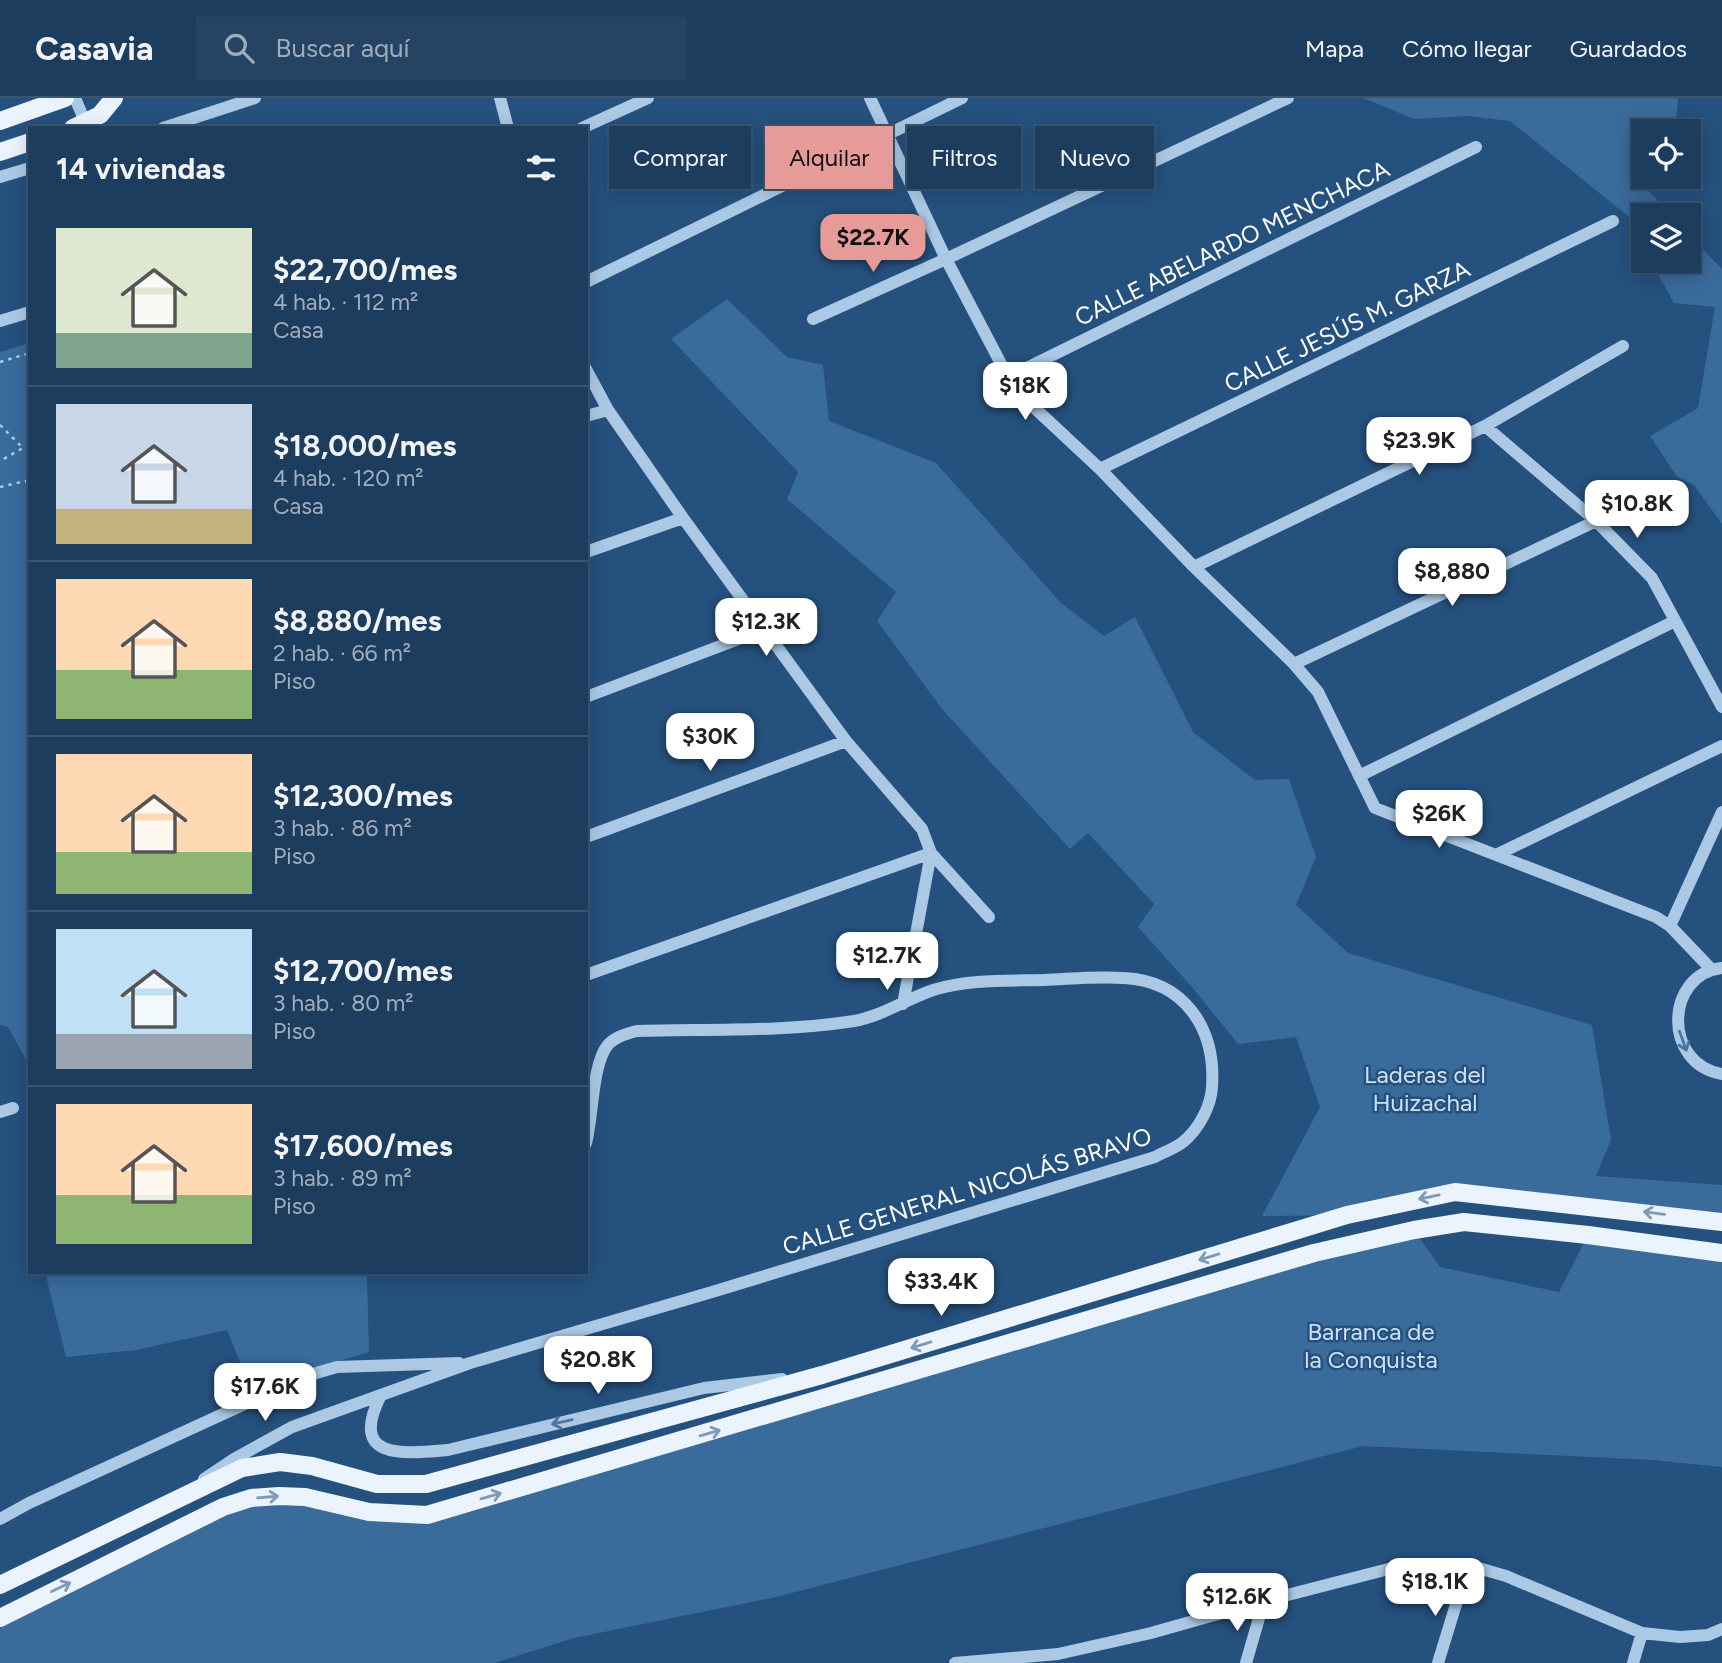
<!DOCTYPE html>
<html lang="es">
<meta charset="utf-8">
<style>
:root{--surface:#1c3d5e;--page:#254464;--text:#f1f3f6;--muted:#a0aebc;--line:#3a5673;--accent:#e69b98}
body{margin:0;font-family:Figtree,sans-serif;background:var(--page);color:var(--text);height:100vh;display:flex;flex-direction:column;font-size:26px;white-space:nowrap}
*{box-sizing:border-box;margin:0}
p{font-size:23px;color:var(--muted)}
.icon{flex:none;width:38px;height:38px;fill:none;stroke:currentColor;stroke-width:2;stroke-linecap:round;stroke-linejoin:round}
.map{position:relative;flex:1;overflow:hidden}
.details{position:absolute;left:28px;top:28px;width:560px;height:1148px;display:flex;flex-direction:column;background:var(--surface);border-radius:0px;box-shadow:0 4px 18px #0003,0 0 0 2px var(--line)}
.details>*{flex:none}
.top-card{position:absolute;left:609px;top:28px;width:665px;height:63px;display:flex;gap:14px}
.tools{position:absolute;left:1631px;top:21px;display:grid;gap:14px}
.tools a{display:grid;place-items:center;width:70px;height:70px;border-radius:0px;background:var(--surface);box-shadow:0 4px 18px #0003,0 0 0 2px var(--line);font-size:35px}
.price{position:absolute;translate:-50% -60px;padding:0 16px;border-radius:14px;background:#fff;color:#222;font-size:23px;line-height:46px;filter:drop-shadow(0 2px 4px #0008)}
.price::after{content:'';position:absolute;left:50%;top:42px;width:21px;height:16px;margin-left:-10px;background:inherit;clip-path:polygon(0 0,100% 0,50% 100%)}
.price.active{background:var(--accent);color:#111}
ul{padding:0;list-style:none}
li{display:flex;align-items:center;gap:21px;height:175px;padding:0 28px}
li+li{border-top:2px solid var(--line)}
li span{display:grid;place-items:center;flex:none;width:196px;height:140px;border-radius:0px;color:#555}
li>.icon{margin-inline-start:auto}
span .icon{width:84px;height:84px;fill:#fffc;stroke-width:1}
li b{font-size:30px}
h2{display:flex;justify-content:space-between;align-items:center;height:84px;padding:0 28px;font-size:30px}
.tag{padding:0 24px;border-radius:0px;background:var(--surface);box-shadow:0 4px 18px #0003,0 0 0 2px var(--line);font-size:24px;line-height:63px}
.tag.active{background:var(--accent);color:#111}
header{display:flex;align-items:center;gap:42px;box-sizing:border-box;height:98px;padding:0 35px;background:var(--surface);border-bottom:2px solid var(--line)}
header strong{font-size:33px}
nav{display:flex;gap:38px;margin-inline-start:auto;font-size:24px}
.search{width:490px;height:63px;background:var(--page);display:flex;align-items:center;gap:18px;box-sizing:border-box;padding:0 24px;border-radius:0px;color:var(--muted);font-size:26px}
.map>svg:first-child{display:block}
.green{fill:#396b9b}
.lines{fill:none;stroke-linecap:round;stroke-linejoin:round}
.path{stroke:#abc9e5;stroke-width:2.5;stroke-dasharray:3.5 5;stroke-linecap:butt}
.minor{stroke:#abc9e5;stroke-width:12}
.major{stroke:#ebf3fd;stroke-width:18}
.oneway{stroke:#4d759d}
.oneway2{stroke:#7e9ab7}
.labels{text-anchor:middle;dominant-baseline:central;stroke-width:5;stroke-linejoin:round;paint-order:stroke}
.street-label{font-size:24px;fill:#fff;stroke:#25517e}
.park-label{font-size:24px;fill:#cee1f4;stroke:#25517e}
</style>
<header>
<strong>Casavia</strong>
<div class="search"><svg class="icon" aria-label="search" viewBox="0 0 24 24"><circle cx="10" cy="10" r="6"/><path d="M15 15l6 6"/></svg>Buscar aquí</div>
<nav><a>Mapa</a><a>Cómo llegar</a><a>Guardados</a></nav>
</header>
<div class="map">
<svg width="1722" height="1565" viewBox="0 0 1722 1565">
<rect width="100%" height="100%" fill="#25517e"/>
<path class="green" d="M1363,0h315l-3,33h-32v46h8l-6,10 26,28h-28v30l-15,-29 -118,-95 -43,-5 -53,3z
M1689,137l33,34v255l-28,-39 -17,-8 -27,-41 48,-28 17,-101 -41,-4 -23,-42h38z
M727,201l60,58 36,8 6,56 107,42 125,140 43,33 31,-19 58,115 62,48 34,-1 27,78 -20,48 52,48 244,72 19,115 -15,36 126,9v37l-267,-30 -108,23 -85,1 58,-109 -24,-70 -58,7 -46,-57 -54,-60 16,-23 -66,-71 -18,16 -128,-140 -65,-88 19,-29 -109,-93 11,-27 -127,-133z
M30,245v142l-3,2h3v580l-22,-40 -8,-2v-673z
M1414,1132l26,37 119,25 29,-57 134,18v214l-70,-7 -289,-14 -587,151 -202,41 -80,25h-494v-44l251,-121 176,17z
M45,1174h345l-23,4 2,76 -119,35 -23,-57 -91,20 -70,7z"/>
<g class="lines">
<path class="path" d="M0,264l30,-9
M0,327l23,23 -23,13
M0,389l30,-7"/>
<path class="minor" d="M75,0l11,26
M500,0l8,30
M870,0l76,161 62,118 17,22 75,70 94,98 100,97 24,28 57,116 281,109 14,9 41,43
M163,30l92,-30
M582,30l66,-30
M0,79l30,-9
M586,184l376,-184
M813,221l133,-60 342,-161
M0,223l30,-9
M586,271l22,41 75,108 163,223 76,88 9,24 58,64
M1008,279l468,-230
M586,318l22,-6
M1485,328l111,95 56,57 70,129
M1100,371l513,-248
M586,454l97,-34
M1194,469l291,-141 138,-80
M1294,566l302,-143
M586,599l179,-68
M1359,678l316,-155
M586,739l260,-96
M1498,756l224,-108
M1670,828l52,-114
M1722,870c-57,6 -60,96 0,106
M586,877l345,-122 -28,151
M0,1014l13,-4
M381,1297c-33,65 21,59 67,55l256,-62 78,-9
M204,1381l30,-20 58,-32 178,-64 242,-71 443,-135c9,-5 21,-9 28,-15 16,-13 28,-36 29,-55 4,-58 -27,-106 -88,-109 -27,-2 -54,1 -80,2 -36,1 -76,-1 -111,10 -26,9 -51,26 -79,31 -71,11 -145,8 -217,10 -11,3 -23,6 -30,15 -15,20 -14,71 -21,97
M0,1421l29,-16 277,-127 31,-9 122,-4
M955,1565l103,-9 93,-21 113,-32 144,-37 60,1 38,11 136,57 38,4 28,-2 14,-6
M1246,1565l18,-62
M1438,1565l30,-98
M1633,1565l9,-30"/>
<path class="major" d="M0,23l65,-23
M73,30l27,-13 14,-17
M0,54l30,-10
M0,1487l242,-117 38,-6 32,4 65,18h49l396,-109 525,-160 108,-23 267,30
M0,1520l223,-111 28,-9 28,-2 26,1 64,15 58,3 887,-262 100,-23 50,-8 124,13 134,18"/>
</g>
<defs><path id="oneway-shaft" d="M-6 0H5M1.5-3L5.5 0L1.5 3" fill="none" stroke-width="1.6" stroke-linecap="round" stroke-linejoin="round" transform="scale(1.75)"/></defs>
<g class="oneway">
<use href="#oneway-shaft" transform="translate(1683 943) rotate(70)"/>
<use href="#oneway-shaft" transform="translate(562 1324) rotate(167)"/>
</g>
<g class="oneway2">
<use href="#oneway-shaft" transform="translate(1429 1099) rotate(168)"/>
<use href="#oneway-shaft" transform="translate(1654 1115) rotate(-173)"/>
<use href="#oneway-shaft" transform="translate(1209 1159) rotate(163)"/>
<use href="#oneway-shaft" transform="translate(921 1247) rotate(163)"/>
<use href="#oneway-shaft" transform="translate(710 1335) rotate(-16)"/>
<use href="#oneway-shaft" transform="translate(491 1398) rotate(-16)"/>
<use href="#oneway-shaft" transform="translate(268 1399) rotate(-5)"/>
<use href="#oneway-shaft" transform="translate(61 1489) rotate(-26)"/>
</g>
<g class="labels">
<g class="street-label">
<text transform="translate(1232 145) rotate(-26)">CALLE ABELARDO MENCHACA</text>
<text transform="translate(1347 228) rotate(-26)">CALLE JESÚS M. GARZA</text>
<text transform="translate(967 1093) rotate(-17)">CALLE GENERAL NICOLÁS BRAVO</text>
</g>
<g class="park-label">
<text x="1425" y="976">Laderas del<tspan x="1425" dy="28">Huizachal</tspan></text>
<text x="1371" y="1233">Barranca de<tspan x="1371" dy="28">la Conquista</tspan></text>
</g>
</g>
</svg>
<div class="tools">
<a><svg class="icon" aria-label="locate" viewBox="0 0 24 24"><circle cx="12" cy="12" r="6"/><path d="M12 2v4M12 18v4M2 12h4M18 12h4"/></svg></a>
<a><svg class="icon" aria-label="layers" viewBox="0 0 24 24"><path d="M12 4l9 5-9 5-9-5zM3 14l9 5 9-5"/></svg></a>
</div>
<b class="price active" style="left:873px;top:176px">$22.7K</b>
<b class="price" style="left:1025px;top:324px">$18K</b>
<b class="price" style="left:1419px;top:379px">$23.9K</b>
<b class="price" style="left:1637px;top:442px">$10.8K</b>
<b class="price" style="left:1452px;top:510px">$8,880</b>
<b class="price" style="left:766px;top:560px">$12.3K</b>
<b class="price" style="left:710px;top:675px">$30K</b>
<b class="price" style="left:1439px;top:752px">$26K</b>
<b class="price" style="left:887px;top:894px">$12.7K</b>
<b class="price" style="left:941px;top:1220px">$33.4K</b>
<b class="price" style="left:598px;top:1298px">$20.8K</b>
<b class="price" style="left:265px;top:1325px">$17.6K</b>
<b class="price" style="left:1435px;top:1520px">$18.1K</b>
<b class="price" style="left:1237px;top:1535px">$12.6K</b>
<div class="top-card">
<a class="tag">Comprar</a>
<a class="tag active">Alquilar</a>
<a class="tag">Filtros</a>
<a class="tag">Nuevo</a>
</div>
<section class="details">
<h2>14 viviendas<svg class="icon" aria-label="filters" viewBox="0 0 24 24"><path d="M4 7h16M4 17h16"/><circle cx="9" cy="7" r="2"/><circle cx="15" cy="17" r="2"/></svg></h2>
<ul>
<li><span style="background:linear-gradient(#dfe7d0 75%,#7fa58c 0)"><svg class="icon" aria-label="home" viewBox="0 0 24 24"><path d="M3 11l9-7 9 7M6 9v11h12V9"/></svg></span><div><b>$22,700/mes</b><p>4 hab. · 112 m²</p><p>Casa</p></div></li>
<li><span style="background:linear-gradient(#c9d6e8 75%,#c2b280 0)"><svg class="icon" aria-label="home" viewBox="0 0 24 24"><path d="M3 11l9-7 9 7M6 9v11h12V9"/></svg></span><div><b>$18,000/mes</b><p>4 hab. · 120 m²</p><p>Casa</p></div></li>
<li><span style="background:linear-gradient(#ffd9b3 65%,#8fb573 0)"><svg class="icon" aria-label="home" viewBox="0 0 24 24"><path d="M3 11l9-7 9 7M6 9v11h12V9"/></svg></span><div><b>$8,880/mes</b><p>2 hab. · 66 m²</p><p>Piso</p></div></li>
<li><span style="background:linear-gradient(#ffd9b3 70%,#8fb573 0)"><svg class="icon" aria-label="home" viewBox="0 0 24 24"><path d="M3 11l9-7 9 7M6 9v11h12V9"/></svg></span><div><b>$12,300/mes</b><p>3 hab. · 86 m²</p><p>Piso</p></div></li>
<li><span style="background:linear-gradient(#bfe0f5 75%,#9aa5b1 0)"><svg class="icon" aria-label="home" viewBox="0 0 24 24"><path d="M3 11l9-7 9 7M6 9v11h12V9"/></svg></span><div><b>$12,700/mes</b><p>3 hab. · 80 m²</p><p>Piso</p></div></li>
<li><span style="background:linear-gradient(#ffd9b3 65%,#8fb573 0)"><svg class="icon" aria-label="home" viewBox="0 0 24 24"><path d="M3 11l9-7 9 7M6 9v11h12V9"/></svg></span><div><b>$17,600/mes</b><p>3 hab. · 89 m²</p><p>Piso</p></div></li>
</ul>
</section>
</div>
